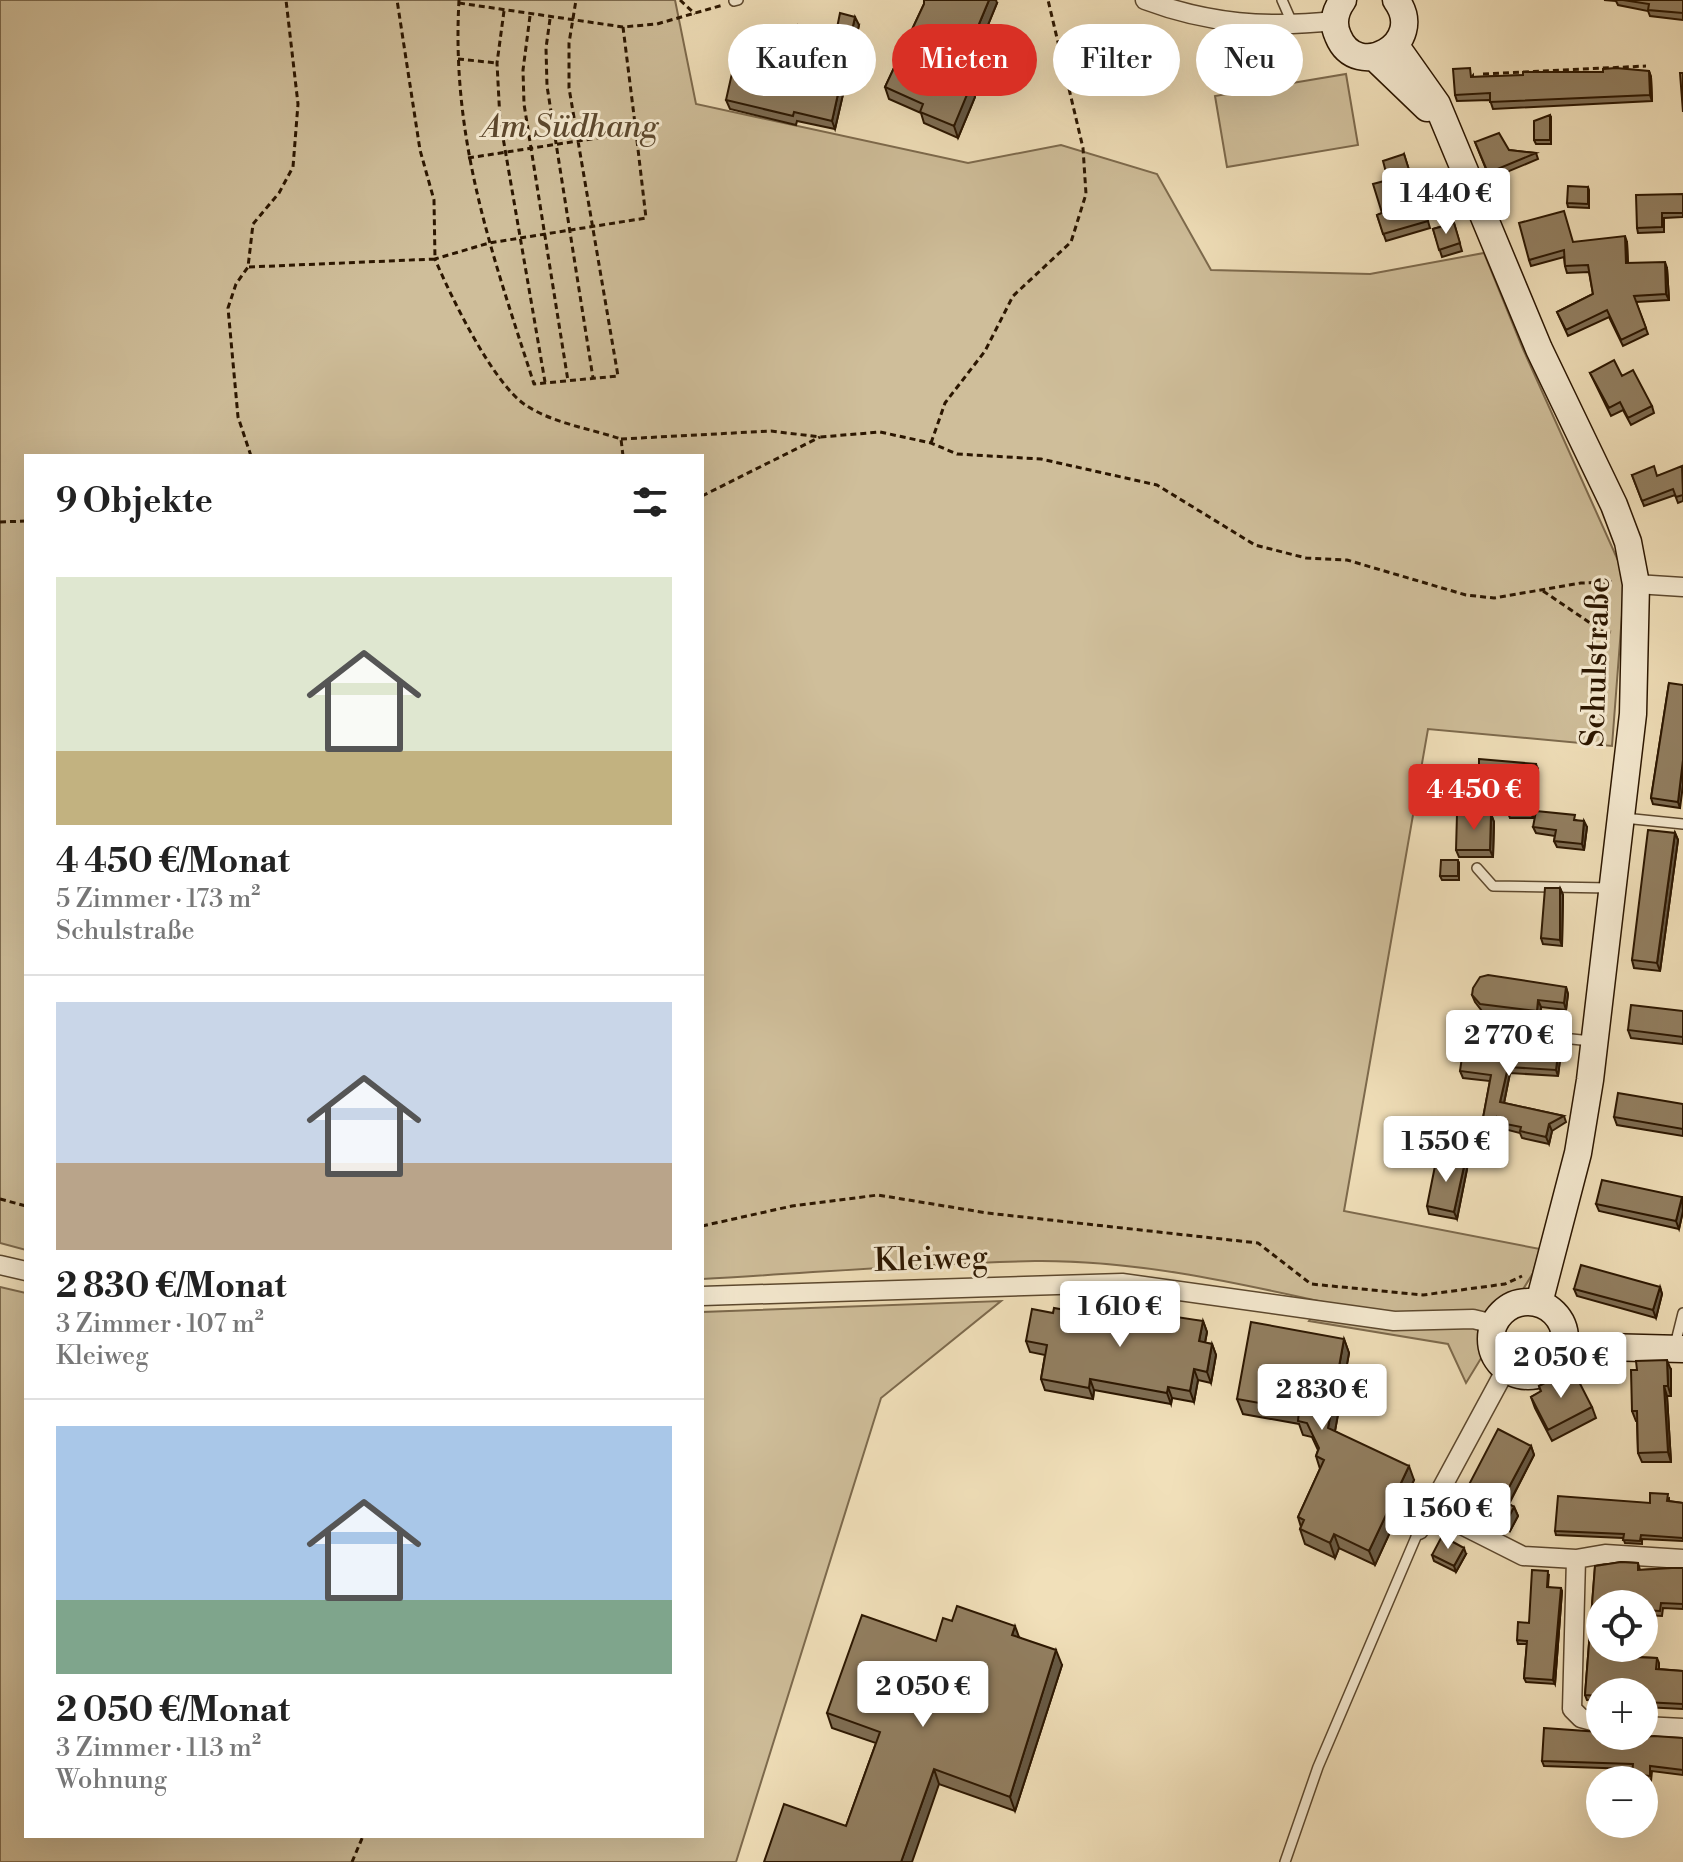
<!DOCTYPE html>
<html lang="de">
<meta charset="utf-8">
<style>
:root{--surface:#fff;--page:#f6f6f6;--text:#222;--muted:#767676;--line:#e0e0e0;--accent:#d93025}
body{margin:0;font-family:"Libre Bodoni",serif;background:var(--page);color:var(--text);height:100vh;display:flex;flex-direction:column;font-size:30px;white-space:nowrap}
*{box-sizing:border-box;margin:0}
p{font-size:26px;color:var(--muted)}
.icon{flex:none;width:44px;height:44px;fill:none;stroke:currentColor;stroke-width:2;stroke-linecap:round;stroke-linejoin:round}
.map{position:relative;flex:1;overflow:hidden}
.sheet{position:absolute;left:24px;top:454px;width:680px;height:1384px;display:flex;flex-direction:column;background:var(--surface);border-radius:0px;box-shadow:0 8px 32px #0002}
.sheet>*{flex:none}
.banner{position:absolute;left:728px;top:24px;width:760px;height:72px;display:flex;gap:16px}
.buttons{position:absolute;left:1586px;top:1590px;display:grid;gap:16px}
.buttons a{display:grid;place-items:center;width:72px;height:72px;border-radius:50%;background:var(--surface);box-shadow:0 8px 32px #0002;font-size:40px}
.price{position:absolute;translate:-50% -68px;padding:0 18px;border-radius:8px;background:#fff;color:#222;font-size:26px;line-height:52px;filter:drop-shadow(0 2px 4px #0008)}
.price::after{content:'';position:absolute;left:50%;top:48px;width:24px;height:18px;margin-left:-12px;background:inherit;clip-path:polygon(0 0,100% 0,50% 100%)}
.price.on{background:var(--accent);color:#fff}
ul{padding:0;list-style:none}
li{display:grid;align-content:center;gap:16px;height:424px;padding:0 32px}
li+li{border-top:2px solid var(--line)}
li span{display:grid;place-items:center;height:248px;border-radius:0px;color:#555}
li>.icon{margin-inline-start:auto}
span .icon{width:144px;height:144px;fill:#fffc;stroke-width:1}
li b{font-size:34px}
h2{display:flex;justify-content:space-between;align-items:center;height:96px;padding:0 32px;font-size:34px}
.chip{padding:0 28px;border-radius:36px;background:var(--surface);box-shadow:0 8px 32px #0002;font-size:28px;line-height:72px}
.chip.on{background:var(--accent);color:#fff}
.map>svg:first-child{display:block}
.green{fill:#cfbe9a;stroke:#7d6a4d;stroke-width:2}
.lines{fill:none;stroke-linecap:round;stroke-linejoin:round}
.service-casing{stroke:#5c482e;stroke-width:12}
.minor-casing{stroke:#5c482e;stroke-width:21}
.secondary-casing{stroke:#2b1600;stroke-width:29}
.path{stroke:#2b1600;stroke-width:3;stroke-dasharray:6 4;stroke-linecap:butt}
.service{stroke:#f6ebd2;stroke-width:9}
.minor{stroke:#f6ebd2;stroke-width:18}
.secondary{stroke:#f6ebd2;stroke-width:26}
.wall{fill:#7e6d53;stroke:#2b1600;stroke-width:2}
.shaded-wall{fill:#665944;stroke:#2b1600;stroke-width:2}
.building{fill:#927f61;stroke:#2b1600;stroke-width:2}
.labels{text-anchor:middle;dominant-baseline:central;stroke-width:6;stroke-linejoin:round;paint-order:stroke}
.park-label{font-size:32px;font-style:italic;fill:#5c482e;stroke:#f6ebd2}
.street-label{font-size:32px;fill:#2b1600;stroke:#f6ebd2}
</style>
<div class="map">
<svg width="1683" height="1862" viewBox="0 0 1683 1862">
<rect width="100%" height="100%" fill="#f1e0ba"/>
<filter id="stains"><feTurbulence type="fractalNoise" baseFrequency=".0025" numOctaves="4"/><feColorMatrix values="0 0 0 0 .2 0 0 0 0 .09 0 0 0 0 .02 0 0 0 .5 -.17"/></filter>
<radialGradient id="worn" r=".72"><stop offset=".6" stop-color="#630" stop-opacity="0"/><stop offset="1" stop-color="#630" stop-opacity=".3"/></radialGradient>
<path class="green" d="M0,0h675l21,104 272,59 93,-18 96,29 54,96 159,4 114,-21 39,96 102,227 -13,170 -184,-17 -84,482 196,38 -7,24 -67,110 -18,-39 -139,-23 14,-19c-94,-21 -191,-42 -288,-41 -111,2 -222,12 -333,18v-823h-676v794l-26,-7z
M1346,74l12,71 -131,22 -12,-71z
M0,1287l26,6v543h676v-524l299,-11 -120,97 -145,464h-736z"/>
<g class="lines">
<g class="service-casing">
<path id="service" d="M1282,0l11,25
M734,1l4,-1
M1624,818l59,6
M1477,868l16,18 116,2
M1487,1030l104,11
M1675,1345l8,-32
M1285,1862l33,-95 101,-237"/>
</g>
<g class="minor-casing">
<path id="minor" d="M1145,0c64,24 122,28 190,21
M1636,584l47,3
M0,1265l26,6
M702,1296l420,-13 272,38 79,-2 21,5
M1430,1509l93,47 53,3 29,-5 78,5
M1419,1530l87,-161
M1576,1559l-4,150 9,9 19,5
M1644,1726l39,2"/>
</g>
<g class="secondary-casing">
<path id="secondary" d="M1343,0c-8,11 -11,23 -5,36 19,47 90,7 58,-36
M1396,46l41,58 102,245 75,156 14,37 8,42 -3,130 -43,366 -12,73 -39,150
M1375,58l52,50
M1491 1339a37 37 0 1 1 74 0a37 37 0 1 1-74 0Z
M1564,1346l119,3"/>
</g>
<path class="path" d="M459,0c-8,141 33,253 75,384l84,-8 -49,-288v-45l7,-43
M680,0l15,14
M459,3l164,24 34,-3 66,-19
M504,11l-7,52 3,57 45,262
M530,16l-7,54 1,34 44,277
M550,19l-4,29 1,38 46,292
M458,59l39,4
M1483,74l163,-8
M468,158l168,-26 -13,-105
M249,267l186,-8 -1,-59 -14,-50 -23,-150
M621,439l150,-8 49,6 60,-5 51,11 26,11 84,5 116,26 98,60 51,13 41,2 119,35 28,3 87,-15 31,-1
M931,443l14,-40 40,-52 28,-55 58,-54 15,-48 -3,-46 -35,-148
M251,456l-13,-39 -10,-109 8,-24 12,-17 5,-43 26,-31 14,-26 5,-63 -12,-104
M623,456l-2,-17c-30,-10 -68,-16 -94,-33 -33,-20 -77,-111 -92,-147l54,-16 157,-25 -10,-86
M702,496l118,-59
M0,522l26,-1
M1543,591l59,40 9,1
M0,1199l26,7
M702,1226l90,-20 86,-11 109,18 271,30 53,41 112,11 82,-11 17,-8
M352,1862l11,-26"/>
<use href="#service" class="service"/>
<use href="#minor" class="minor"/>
<use href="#secondary" class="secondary"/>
</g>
<path class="wall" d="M1604,0h79v20l-33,-4 -2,-5 -30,-6 -2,-4z
M997,3l-15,36 5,12 -15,37 3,9 -17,41 -34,-15 -3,-10 -32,-14 -4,-12 39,-83z
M859,25l-24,104 -38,-8 -1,4 -66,-16 -4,-9 61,-28 49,-39z
M1649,71l2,6 1,24 -159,8 -3,-9 -33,1 -2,-6 18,-20v2z
M1551,118v26h-15l-2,-4z
M1475,142l34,8 27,3 2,6 -48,20z
M1404,154l8,26 -8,3 6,22 12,-4 8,27 -44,13 -9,-26 5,-2 6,-33z
M1588,187l1,3v18l-21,-1 -1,-4z
M1683,194v23l-19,1v14l-26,1 -1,-5z
M1454,223l8,28 -20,6 -9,-28z
M1573,242h54l1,21 39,5 2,32 -33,2 12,32 -25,12 -14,-29 -41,19 -11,-24 36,-18 -4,-22 -22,1 -2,-7 -1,-9 -33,9 -2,-6z
M1590,373l32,3 30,30 2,7 -23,12 -8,-15 -12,6z
M1683,468v33l-5,2 -3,-8 -31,11 -12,-31 25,1z
M1669,683l11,125 -27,-4 -2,-6z
M1538,769l-5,49h-23l-2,-5 2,-24 -35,-3 -2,-5z
M1491,814l3,8 -1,35h-34l-3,-7z
M1576,820l11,7 -3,23 -27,-3 -3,-6 1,-5 -19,-3 -3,-6z
M1675,833l3,7 -18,131 -26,-3 -2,-8z
M1459,863v17h-17l-2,-4z
M1560,888l3,7 -1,51 -19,-2 -2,-6z
M1566,987l2,7 -2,16 -25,-3 -1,11 -58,-7 -7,-9 -3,-7z
M1683,1011v33l-52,-6 -3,-8z
M1536,1046v5l24,9 -2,16 -48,-3 -6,30 60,13 2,6 -14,9 -3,13 -27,-6 -2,-5 -35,-9 -2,-6 7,-37 -27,-3 -3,-7 11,-20z
M1683,1104v32l-66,-11 -3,-8z
M1467,1169l-10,50 -28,-5 -2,-8z
M1682,1197l1,14 -4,18 -80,-18 -3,-7z
M1660,1287l2,7 -6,24 -79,-22 -3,-7z
M1053,1313l56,5 94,3 4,11 -2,11 7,1 4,11 -5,28 -13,-3 -4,22 -22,-4 -1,6 -77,-14 -1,9 -48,-9 -4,-11 4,-24 -15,-3 -4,-11z
M1344,1339l5,14 -14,78 79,49 -39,85 -36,-17 -4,10 -30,-14 -5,-15 1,-2 -3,-10 22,-48 -4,-13 2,-6 -6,-13 -9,-2 -4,-11 -56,-10 -6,-15z
M1671,1370v26h-4l4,66h-29l-4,-9 -1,-32h-1l-4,-10z
M1562,1379l30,28 4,11 -44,23 -17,-33 -4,-11 10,-5 -2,-6z
M1531,1446l3,9 -25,49 5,3 4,9 -8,15 -44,-24 -4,-9z
M1669,1498v3l14,2v38l-41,-2v5l-17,-1 -2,-5 -67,-3 -1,-4z
M1466,1554l-10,18 -22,-11 -2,-6z
M1621,1562l17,1 2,7 32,-2h11v41l-20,-1 -1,8 -18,-1v-11h-44v44h26v1l9,1 1,7 21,1 2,5v6l24,2v38l-39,-2v-15h-44v9l-13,-1 -2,-5 10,-129z
M1549,1574l-1,13 14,4 -7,93 -29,-2 -2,-4 3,-34h-9l-1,-4 12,-17z
M1019,1637l43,28 -47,146 -76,-27 -93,42 30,-83 -44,-15 -5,-15 109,-72z
M1636,1736v2h47v37l-31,-4 -1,10 -17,-1 -2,-6v-5l-88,-3 -2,-5z"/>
<path class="shaded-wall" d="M989,0h7l1,3 -18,44 -5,-11z
M855,17l4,8 -24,104 -3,-8z
M982,39l5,12 -15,37 3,9 -17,41 -4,-12 11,-43z
M1649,71l2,6 1,24 -2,-6z
M1625,236l2,6 1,27 -2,-6z
M1665,262l2,6 2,32 -3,-6z
M1683,760v25l-3,23 -2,-6z
M1536,764l2,5 -5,49 -2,-5z
M1491,814l3,8 -1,35 -3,-7z
M1584,821l3,6 -3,23 -2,-6z
M1675,833l3,7 -18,131 -3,-8z
M1560,888l3,7 -1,51 -2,-6z
M1566,987l2,7 -2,16 -2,-7z
M1538,1000l3,7 -1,11 -3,-7z
M1558,1054l2,6 -2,16 -2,-6z
M1508,1067l2,6 -7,35 -3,-6z
M1549,1124l3,7 -3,13 -3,-7z
M1465,1162l2,7 -10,50 -3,-7z
M1682,1197l1,14 -4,18 -3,-8z
M1660,1287l2,7 -6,24 -3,-8z
M1203,1321l4,11 -4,20 -4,-11z
M1344,1339l5,14 -16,89 -5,-14z
M1212,1344l4,11 -5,28 -4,-11z
M1667,1360l4,10v26l-3,-10z
M1194,1369l4,11 -4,22 -4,-11z
M1090,1379l4,11 -1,9 -4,-11z
M1664,1386l3,10 4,66 -3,-10z
M1168,1387l4,11 -1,6 -4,-11z
M1531,1446l3,9 -28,54 -4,-9z
M1409,1466l5,14 -39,85 -6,-14z
M1514,1507l4,9 -8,15 -4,-9z
M1334,1534l5,14 -4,10 -5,-15z
M1464,1548l2,6 -10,18 -2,-6z
M1561,1588l1,3 -7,93 -2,-4z
M1015,1626l5,14 -8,-5z
M1056,1650l6,15 -47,146 -5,-14z
M934,1769l5,15 -27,78h-11z"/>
<path class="building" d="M924,0h65l-15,36 8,3 -17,44 6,2 -17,41 -34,-14 3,-8 -38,-17 39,-83z
M1623,0h60v13l-35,-3 1,-6z
M840,13l15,4 -23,104 -38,-9 -1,4 -67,-16 9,-40 52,12 11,-47 38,8z
M1470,68l1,9 52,-2v-3h80v-3l13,-1 33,3 1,24 -160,7v-9l-35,2 -2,-26z
M1680,73h3v39z
M1550,115v25h-16v-19z
M1499,133l10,17 27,3 -48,20 -13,-31z
M1404,154l6,19 -9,3 9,29 12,-4 6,20 -45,13 -6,-19 5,-2 -9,-29 15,-4 -5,-19z
M1568,186l20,1v17l-21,-1z
M1683,194v19h-21v14l-25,1 -1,-33z
M1564,211l9,31 52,-6 1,27 39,-1 1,32 -32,2 12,32 -25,12 -14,-30 -41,20 -9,-18 36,-18 -5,-29 -23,1 -1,-16 -35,10 -10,-37z
M1454,223l6,20 -21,7 -6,-21z
M1614,360l8,16 11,-6 19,36 -24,12 -8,-16 -11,6 -19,-35z
M1654,466l3,10 25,-10 1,29 -7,2 -3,-8 -31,12 -10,-26z
M1669,683l14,2v75l-5,42 -27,-4z
M1479,759l57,5 -5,49h-23l2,-29 -37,-3 2,-15h4z
M1536,811l39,4 -1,5 10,1 -2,23 -28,-3 2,-11 -23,-3z
M1457,814h34l-1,36h-34z
M1648,830l27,3 -18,130 -25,-3z
M1441,860h17v16h-18z
M1545,888h15v52l-19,-2z
M1488,975l78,12 -2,16 -26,-3 -1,11 -57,-7 -8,-9 1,-7 7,-11z
M1631,1005l52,6v26l-55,-7z
M1474,1032l60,7 -1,12 25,3 -2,16 -48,-3 -8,35 64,14 -15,8 -3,13 -26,-6 1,-4 -25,-5 1,-6 -1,5 -13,-3 8,-43 -31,-4 3,-21 8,1z
M1618,1093l65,11v25l-69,-12z
M1437,1156l28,6 -11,50 -27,-6z
M1602,1180l80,17 -6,24 -80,-17z
M1581,1265l79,22 -7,23 -79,-21z
M1111,1307l92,14 -4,20 13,3 -5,28 -13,-3 -4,22 -22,-4 -1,6 -77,-14 -1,9 -48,-9 6,-34 -21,-4 6,-32 21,4 1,-5 55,10z
M1251,1322l93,17 -16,89 81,38 -40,85 -35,-17 -4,9 -30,-14 4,-9 -6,-3 26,-57 -8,-4 3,-8 -12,-25 -9,-2 1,-11 -62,-11z
M1667,1360l1,26h-4l4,66 -30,1 -1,-42h-5l-1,-41h6l-1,-9z
M1574,1372l18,35 -44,23 -17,-33 10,-6 -2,-5 21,-11 2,4z
M1498,1429l33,17 -29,54 12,7 -8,15 -44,-24z
M1650,1493l18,1 -1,7 16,2v35l-42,-3 -1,6 -17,-1 1,-6 -69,-3 3,-35 92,7z
M1442,1536l22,12 -10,18 -22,-11z
M1621,1562l17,1v7l34,-2h11v36l-22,-1 -1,8 -16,-1v-6h-44v44h24v1l11,1 -1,7 23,1 -1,11 27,2v33l-39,-2v-10h-44v4l-15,-1 10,-129z
M1532,1570l16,1 -1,16 14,1 -8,92 -29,-2 3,-37 -10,-1 1,-18 11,1z
M957,1606l58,20 -3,9 44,15 -46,147 -76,-28 -33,93h-137l20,-58 62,22 34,-94 -53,-19 35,-98 74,26 7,-23 9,3z
M1544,1728l56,4v4h35v2l19,-2 29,2v32l-33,-4v10l-18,-2 1,-10 -91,-3z"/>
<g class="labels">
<g class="park-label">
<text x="570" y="127">Am Südhang</text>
</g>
<g class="street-label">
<text transform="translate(1596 662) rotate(-88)">Schulstraße</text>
<text transform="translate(931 1259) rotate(-2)">Kleiweg</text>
</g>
</g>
<rect width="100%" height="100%" filter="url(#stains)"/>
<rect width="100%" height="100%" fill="url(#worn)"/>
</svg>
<div class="buttons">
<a><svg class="icon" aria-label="locate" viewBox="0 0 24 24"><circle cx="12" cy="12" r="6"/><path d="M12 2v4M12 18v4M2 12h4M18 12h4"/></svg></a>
<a>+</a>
<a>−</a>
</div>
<b class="price" style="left:1446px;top:236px">1 440 €</b>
<b class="price on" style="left:1474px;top:832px">4 450 €</b>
<b class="price" style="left:1509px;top:1078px">2 770 €</b>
<b class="price" style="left:1446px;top:1184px">1 550 €</b>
<b class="price" style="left:1120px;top:1349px">1 610 €</b>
<b class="price" style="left:1561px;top:1400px">2 050 €</b>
<b class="price" style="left:1322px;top:1432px">2 830 €</b>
<b class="price" style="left:1448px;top:1551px">1 560 €</b>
<b class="price" style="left:923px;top:1729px">2 050 €</b>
<div class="banner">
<a class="chip">Kaufen</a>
<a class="chip on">Mieten</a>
<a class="chip">Filter</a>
<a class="chip">Neu</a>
</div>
<section class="sheet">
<h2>9 Objekte<svg class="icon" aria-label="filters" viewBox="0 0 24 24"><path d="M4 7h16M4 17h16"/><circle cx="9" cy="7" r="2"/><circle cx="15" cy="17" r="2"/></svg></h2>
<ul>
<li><span style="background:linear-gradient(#dfe7d0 70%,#c2b280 0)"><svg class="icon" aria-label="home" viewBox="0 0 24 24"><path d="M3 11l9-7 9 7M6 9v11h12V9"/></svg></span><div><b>4 450 €/Monat</b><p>5 Zimmer · 173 m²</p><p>Schulstraße</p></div></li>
<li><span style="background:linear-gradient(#c9d6e8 65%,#b9a48a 0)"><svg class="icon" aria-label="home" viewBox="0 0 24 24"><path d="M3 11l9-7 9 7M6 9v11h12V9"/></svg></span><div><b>2 830 €/Monat</b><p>3 Zimmer · 107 m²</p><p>Kleiweg</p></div></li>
<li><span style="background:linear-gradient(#a9c7e8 70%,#7fa58c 0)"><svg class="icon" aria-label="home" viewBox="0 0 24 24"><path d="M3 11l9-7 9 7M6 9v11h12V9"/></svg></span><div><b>2 050 €/Monat</b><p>3 Zimmer · 113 m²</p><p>Wohnung</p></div></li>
</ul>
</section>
</div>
